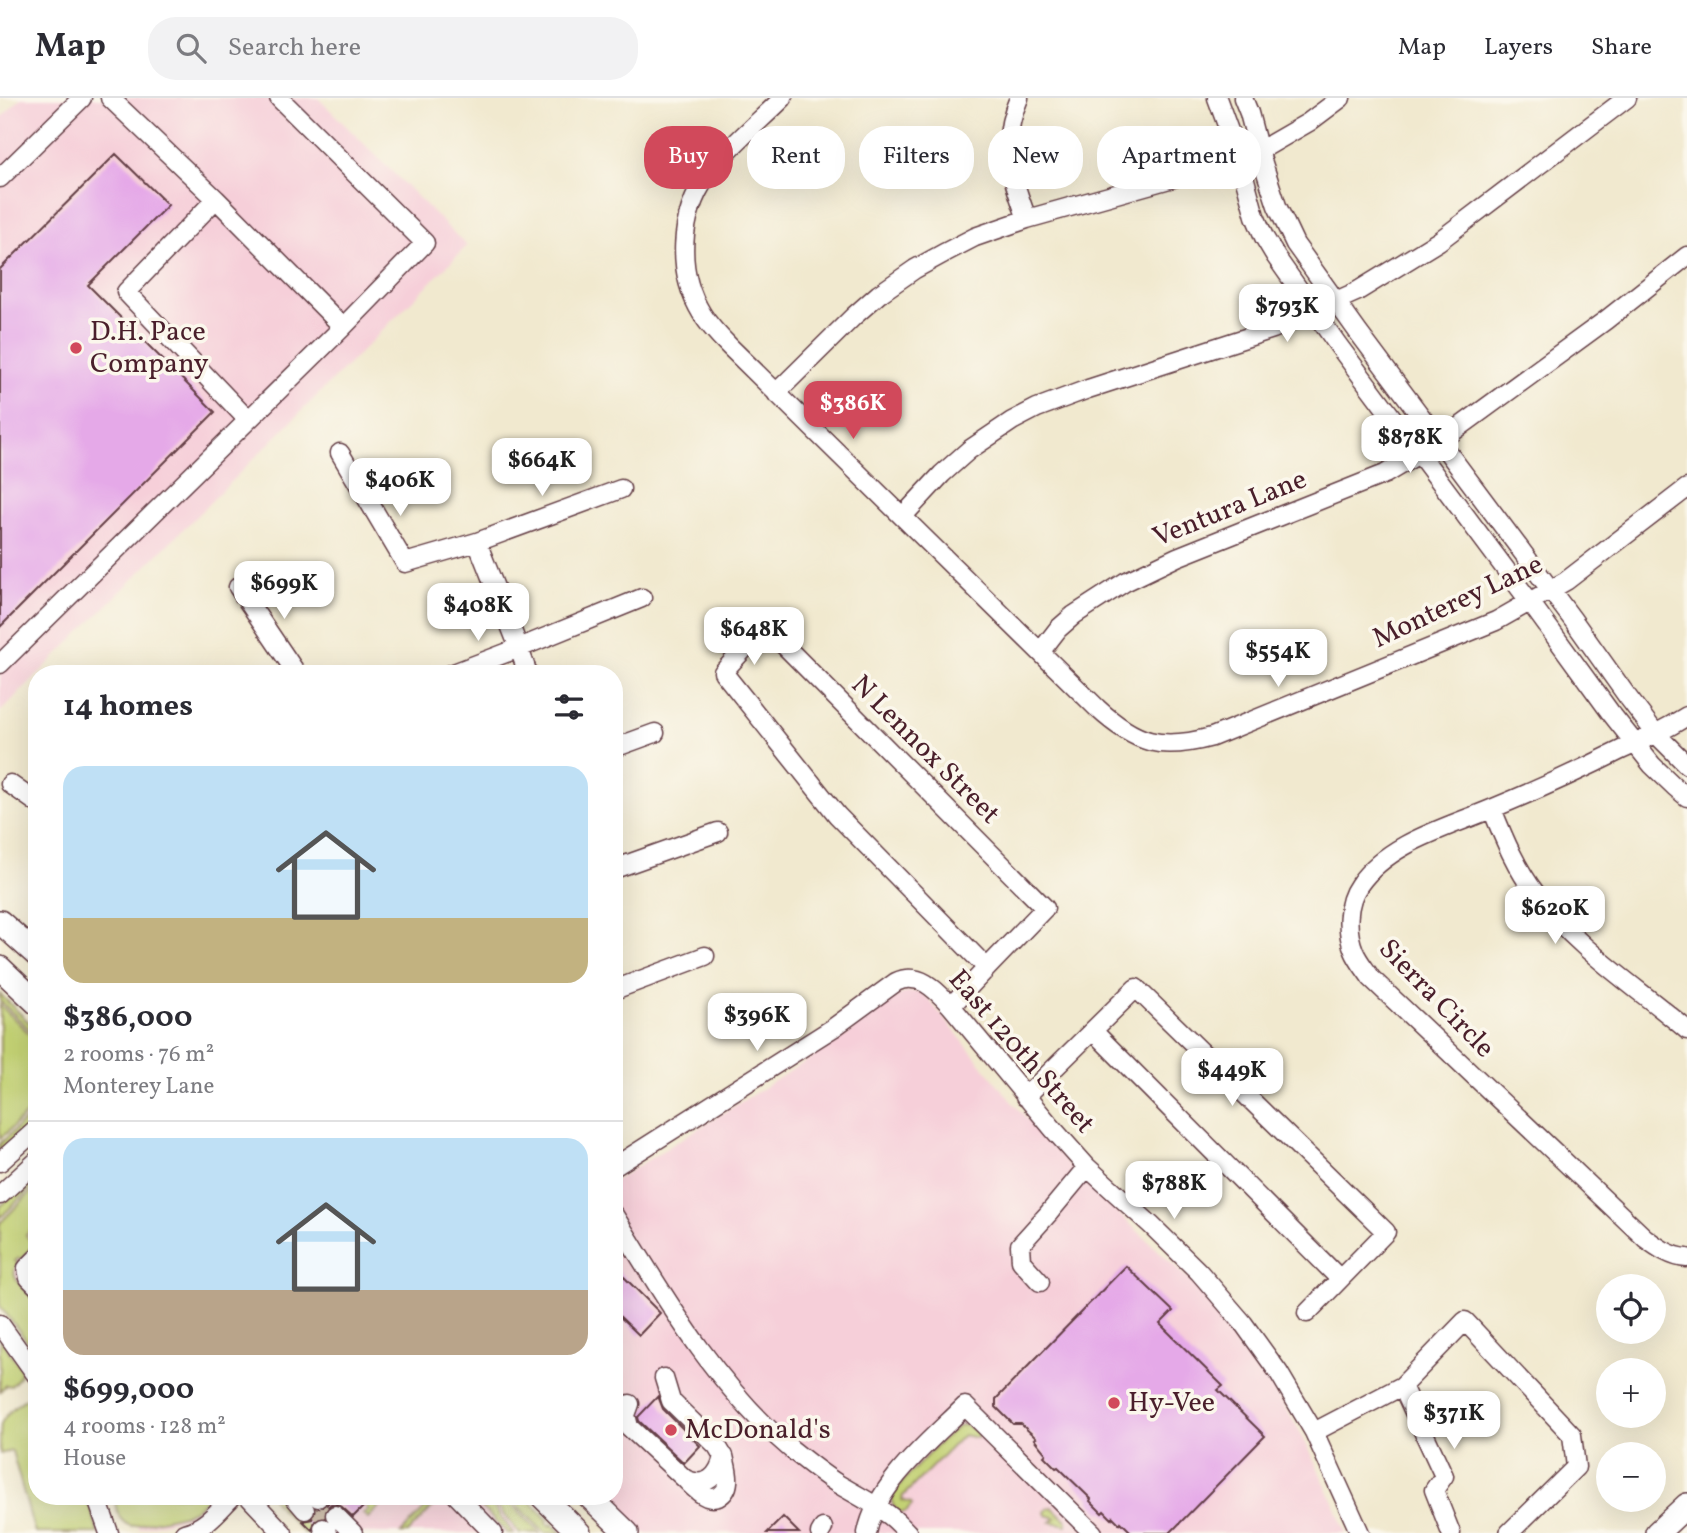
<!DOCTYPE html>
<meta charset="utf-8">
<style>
:root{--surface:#fff;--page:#f2f2f3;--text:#2b2b33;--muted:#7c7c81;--line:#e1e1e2;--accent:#d1495b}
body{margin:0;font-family:Vollkorn,serif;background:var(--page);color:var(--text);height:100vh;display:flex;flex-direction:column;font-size:26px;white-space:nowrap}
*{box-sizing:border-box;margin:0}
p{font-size:23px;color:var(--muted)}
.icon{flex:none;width:38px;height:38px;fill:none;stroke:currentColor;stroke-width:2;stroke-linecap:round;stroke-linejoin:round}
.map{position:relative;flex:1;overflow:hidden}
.sheet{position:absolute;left:28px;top:567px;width:595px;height:840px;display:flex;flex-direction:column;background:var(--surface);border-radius:28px;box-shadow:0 7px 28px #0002}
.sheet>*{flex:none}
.guide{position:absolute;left:644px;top:28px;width:665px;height:63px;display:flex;gap:14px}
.buttons{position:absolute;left:1596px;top:1176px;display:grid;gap:14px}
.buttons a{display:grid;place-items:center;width:70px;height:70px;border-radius:50%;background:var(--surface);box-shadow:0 7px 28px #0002;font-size:35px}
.price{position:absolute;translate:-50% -60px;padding:0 16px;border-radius:14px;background:#fff;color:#222;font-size:23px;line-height:46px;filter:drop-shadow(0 2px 4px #0008)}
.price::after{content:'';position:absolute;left:50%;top:42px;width:21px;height:16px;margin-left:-10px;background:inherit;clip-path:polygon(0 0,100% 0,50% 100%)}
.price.selected{background:var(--accent);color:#fff}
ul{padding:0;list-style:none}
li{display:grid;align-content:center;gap:14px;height:371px;padding:0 35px}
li+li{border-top:2px solid var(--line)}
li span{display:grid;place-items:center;height:217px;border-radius:21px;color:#555}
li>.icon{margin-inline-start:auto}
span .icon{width:126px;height:126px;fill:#fffc;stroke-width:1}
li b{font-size:30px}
h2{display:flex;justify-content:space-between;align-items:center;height:84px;padding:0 35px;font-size:30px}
.pill{padding:0 24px;border-radius:28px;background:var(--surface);box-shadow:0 7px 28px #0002;font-size:24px;line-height:63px}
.pill.selected{background:var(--accent);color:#fff}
header{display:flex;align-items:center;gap:42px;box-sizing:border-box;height:98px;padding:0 35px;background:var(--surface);border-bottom:2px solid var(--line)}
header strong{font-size:33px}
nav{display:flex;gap:38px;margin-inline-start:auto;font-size:24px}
.search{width:490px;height:63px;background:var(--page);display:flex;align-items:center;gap:18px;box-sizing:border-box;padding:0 24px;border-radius:28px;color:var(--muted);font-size:26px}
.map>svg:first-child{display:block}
.built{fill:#f6cfd9}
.green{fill:#c3d173;stroke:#86784f;stroke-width:2}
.building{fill:#e5a9e8}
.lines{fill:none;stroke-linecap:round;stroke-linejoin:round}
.minor-tunnel{stroke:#d0c1ae;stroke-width:18;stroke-dasharray:18 9;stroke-linecap:butt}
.minor-casing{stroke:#633d44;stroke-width:21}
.major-casing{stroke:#633d44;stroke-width:26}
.minor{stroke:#fff;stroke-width:18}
.major{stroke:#fff;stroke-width:23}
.poi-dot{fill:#d1495b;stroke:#fbf7ec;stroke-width:2.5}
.labels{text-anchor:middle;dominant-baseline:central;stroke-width:7;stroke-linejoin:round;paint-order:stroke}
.poi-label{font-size:28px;fill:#4a1f2b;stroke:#fbf7ec;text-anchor:start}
.street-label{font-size:28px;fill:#4a1f2b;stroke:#fbf7ec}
</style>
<header>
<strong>Map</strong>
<div class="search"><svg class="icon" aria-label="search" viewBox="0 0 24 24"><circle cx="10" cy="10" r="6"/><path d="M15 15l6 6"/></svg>Search here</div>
<nav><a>Map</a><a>Layers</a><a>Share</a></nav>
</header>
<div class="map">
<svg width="1687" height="1435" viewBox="0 0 1687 1435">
<rect width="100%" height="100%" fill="#fbf7ec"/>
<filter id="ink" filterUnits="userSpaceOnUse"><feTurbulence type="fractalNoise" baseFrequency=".0143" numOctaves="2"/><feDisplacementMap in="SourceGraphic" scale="14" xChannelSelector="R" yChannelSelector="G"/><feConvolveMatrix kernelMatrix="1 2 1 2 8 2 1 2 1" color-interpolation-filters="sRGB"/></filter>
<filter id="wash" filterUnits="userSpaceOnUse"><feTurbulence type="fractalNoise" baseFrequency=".00686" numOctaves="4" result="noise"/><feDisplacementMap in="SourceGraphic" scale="28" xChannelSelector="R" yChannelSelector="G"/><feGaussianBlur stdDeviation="1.57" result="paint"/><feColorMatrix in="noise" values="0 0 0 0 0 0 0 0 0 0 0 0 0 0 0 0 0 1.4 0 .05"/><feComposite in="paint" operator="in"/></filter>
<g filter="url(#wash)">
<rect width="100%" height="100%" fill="#f1e9cf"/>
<path class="built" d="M21,0h297l149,148 -467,466v-593z
M908,894h11l8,5 85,105 65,72 117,110 26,31 49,66 33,54 29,62 15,36h-704l-38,-37h10v-315l223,-139 62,-47z
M37,1122v94l-37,-58z
M159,1398h54l-18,18 -7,3 -49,12 -2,-11z
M270,1398h217l37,37h-219z"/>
<path class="green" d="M0,896l37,36v7l-37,-36z
M0,907l37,36v63l-37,35z
M37,1011v11l-37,33v-9z
M37,1074v10l-37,36v-11z
M37,1088v38l-11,11 8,10 -13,15 -2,-2 -4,3 3,2c-12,15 9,28 19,38l-2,2 2,51 -37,-48v-83z
M0,1240l21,31c0,8 -5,12 -10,17l-5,-1 -6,6z
M31,1298l6,2v98h50l11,37h-63l-23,-82 -12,3c0,-9 0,-22 1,-30 5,-11 19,-23 30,-28z
M961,1327c8,0 13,4 18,9l-1,4 -15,-3 -60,61 -1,4 9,3 1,2 -6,7 -6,1c-4,-4 -9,-7 -8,-14 2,-12 57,-68 69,-74z
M108,1398h100l-12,13 -13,6 -51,11c-14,-3 -15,-16 -18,-28l-5,1z
M271,1398h11l3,6 31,31h-12l-28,-29z
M385,1398h5l-22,22 -5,-4 5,-5 -3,-4 7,-6 2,2 -2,3 3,-2 2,2z
M437,1398h6l-35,37h-7z
M470,1398h15l28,37h-6z
M490,1398h13l37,37h-21z
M507,1398h19l22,24 -1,3 3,3 2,-2 9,9h-16z
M1052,1409l15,14v4l-16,-3 5,-4 -10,-3 -1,-3 2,-3z"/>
<g id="blocks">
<path class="building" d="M116,56l52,51 -80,80 127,127 -215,215v-358z
M1126,1168l47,45 -13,13 63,62 -5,4 47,46 -95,97h-38l-11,-11 -1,2 -7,-7 -1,2 -8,-8 -2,2 -12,-12 1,-2 -33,-32 -2,1 -12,-12 2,-2 -12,-15 2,-1 -15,-14h-8l-17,-17v-8z
M614,1169l46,46 -21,22 -25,-24z
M658,1298l5,13 37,37 -16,17 -45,-42 -1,-4z
M329,1398h45l-21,21 -11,-10 -5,-3h-6l-4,4 -3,9h-5l-4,4 -3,9 -9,-9 9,-2 3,-5 1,-5 10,-3 3,-4z
M783,1419l16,16h-32z"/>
</g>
</g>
<g filter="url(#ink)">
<use href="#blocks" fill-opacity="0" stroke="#633d44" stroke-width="2"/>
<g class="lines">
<path class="minor-tunnel" d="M312,1406l17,17"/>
<g class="minor-casing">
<path id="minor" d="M110,0l106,101
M279,0l146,145 -82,84
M783,0c-25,25 -55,49 -76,78 -28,40 -31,96 -5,138 8,13 18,23 28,33l367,361c39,36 64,43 115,29l284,-116 70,-40 121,-93
M1019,0c-20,46 -8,76 8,121
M1217,0l22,60 16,58 9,21 12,20 62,88 192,257 80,110 42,53 23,22 12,10
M1243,0l6,15 10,38 18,55 18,38 63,88 215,288 54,76 29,38 31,31
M0,80l82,-80
M776,295l78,-77 25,-22 36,-25 31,-17 29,-15 52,-18 189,-53 43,-15 50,-29 32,-24
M340,355l65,110 72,-21 144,-53
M903,418l39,-42 27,-24 43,-29 25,-13 51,-19 185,-60 83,-37 83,-51 188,-143
M477,444l42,106 9,26
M238,489l59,87
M1041,553l17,-22 16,-14 51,-33 52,-25 208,-83 54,-32 167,-122 81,-64
M0,566l343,-337 -127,-128 -90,93 122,128
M451,576l68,-26 123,-50
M1687,618c-21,13 -43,24 -66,34 -42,21 -86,41 -130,59 -45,19 -103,34 -132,76 -13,18 -13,46 -5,66 4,10 12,19 17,27l274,260c12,9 26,19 42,20
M614,650l41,-15
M10,686l27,19
M1492,711c12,30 24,59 44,85 39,54 101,93 151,136
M614,771l104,-37
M614,892l91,-34
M951,908l36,-38 -150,-153 -114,-143 42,-46 280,282 -58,60
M1093,933l247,248
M1025,999l111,-109 250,244 -79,81
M0,1064l37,-33
M614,1069l219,-139 63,-46c23,-11 40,8 55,24l103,124 33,37 64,58 48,47 44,51 36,50 35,59 46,101
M0,1097l37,-34
M614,1117c51,83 101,170 177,234 15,12 31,25 47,35 17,10 35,19 51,31 7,5 13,12 19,18
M37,1160l-10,10 2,10 8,8
M1040,1184l-19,-21 -1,-16 28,-31 39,-47
M0,1226l37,52
M1402,1288l42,90 -10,14 17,43
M630,1306l-4,11 3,12 56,52c21,10 34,-3 38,-23l-6,-10 -46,-45 -7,-23
M1314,1334l88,-46 63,-65 107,114 4,32 -67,66
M685,1381c6,6 14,15 22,18 3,1 8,1 11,0 16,-9 9,-27 6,-41
M96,1398l13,37
M248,1398l35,37
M293,1398l12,14
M316,1398l2,2
M457,1398l36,37
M335,1417l18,18
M323,1430l5,5
M184,1435c22,-5 34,-22 49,-37
M820,1435l3,-5
M867,1435c10,-50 63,-92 98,-127l128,127"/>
</g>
<g class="major-casing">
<path id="major" d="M0,824l37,33
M0,870l37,35
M542,1398l37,37
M589,1398l38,37
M1657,1435l30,-28"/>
</g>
<use href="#minor" class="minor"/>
<use href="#major" class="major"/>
</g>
</g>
<g class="poi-dot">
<circle cx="76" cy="250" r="7"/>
<circle cx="1114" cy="1305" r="7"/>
<circle cx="671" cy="1332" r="7"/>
</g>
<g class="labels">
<g class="poi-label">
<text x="90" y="234">D.H. Pace<tspan x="90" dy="32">Company</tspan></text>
<text x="1128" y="1305">Hy-Vee</text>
<text x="685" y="1332">McDonald's</text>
</g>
<g class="street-label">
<text transform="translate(1230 411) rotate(-22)">Ventura Lane</text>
<text transform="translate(1458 504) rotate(-25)">Monterey Lane</text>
<text transform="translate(925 652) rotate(45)">N Lennox Street</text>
<text transform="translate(1436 901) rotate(46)">Sierra Circle</text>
<text transform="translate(1021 954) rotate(49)">East 120th Street</text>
</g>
</g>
</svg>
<div class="buttons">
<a><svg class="icon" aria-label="locate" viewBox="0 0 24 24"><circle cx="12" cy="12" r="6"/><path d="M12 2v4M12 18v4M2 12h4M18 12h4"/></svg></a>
<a>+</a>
<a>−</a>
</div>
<b class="price" style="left:1287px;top:246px">$793K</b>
<b class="price selected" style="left:853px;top:343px">$386K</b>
<b class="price" style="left:1410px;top:377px">$878K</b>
<b class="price" style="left:542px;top:400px">$664K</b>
<b class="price" style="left:400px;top:420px">$406K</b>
<b class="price" style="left:284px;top:523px">$699K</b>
<b class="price" style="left:478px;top:545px">$408K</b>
<b class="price" style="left:754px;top:569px">$648K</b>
<b class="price" style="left:1278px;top:591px">$554K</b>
<b class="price" style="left:1555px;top:848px">$620K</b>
<b class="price" style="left:757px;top:955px">$396K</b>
<b class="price" style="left:1232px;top:1010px">$449K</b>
<b class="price" style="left:1174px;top:1123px">$788K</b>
<b class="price" style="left:1454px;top:1353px">$371K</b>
<div class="guide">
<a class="pill selected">Buy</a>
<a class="pill">Rent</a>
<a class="pill">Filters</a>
<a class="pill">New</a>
<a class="pill">Apartment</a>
</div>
<section class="sheet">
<h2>14 homes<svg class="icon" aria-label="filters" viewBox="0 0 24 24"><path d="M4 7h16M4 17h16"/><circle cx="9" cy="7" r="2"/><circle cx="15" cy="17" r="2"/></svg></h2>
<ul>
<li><span style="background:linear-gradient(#bfe0f5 70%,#c2b280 0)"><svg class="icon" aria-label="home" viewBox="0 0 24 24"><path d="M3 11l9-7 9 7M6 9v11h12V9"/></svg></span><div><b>$386,000</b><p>2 rooms · 76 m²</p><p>Monterey Lane</p></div></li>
<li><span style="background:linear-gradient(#bfe0f5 70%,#b9a48a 0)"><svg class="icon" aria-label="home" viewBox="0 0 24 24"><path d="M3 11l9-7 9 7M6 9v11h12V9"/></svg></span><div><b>$699,000</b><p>4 rooms · 128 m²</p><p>House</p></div></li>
</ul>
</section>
</div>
